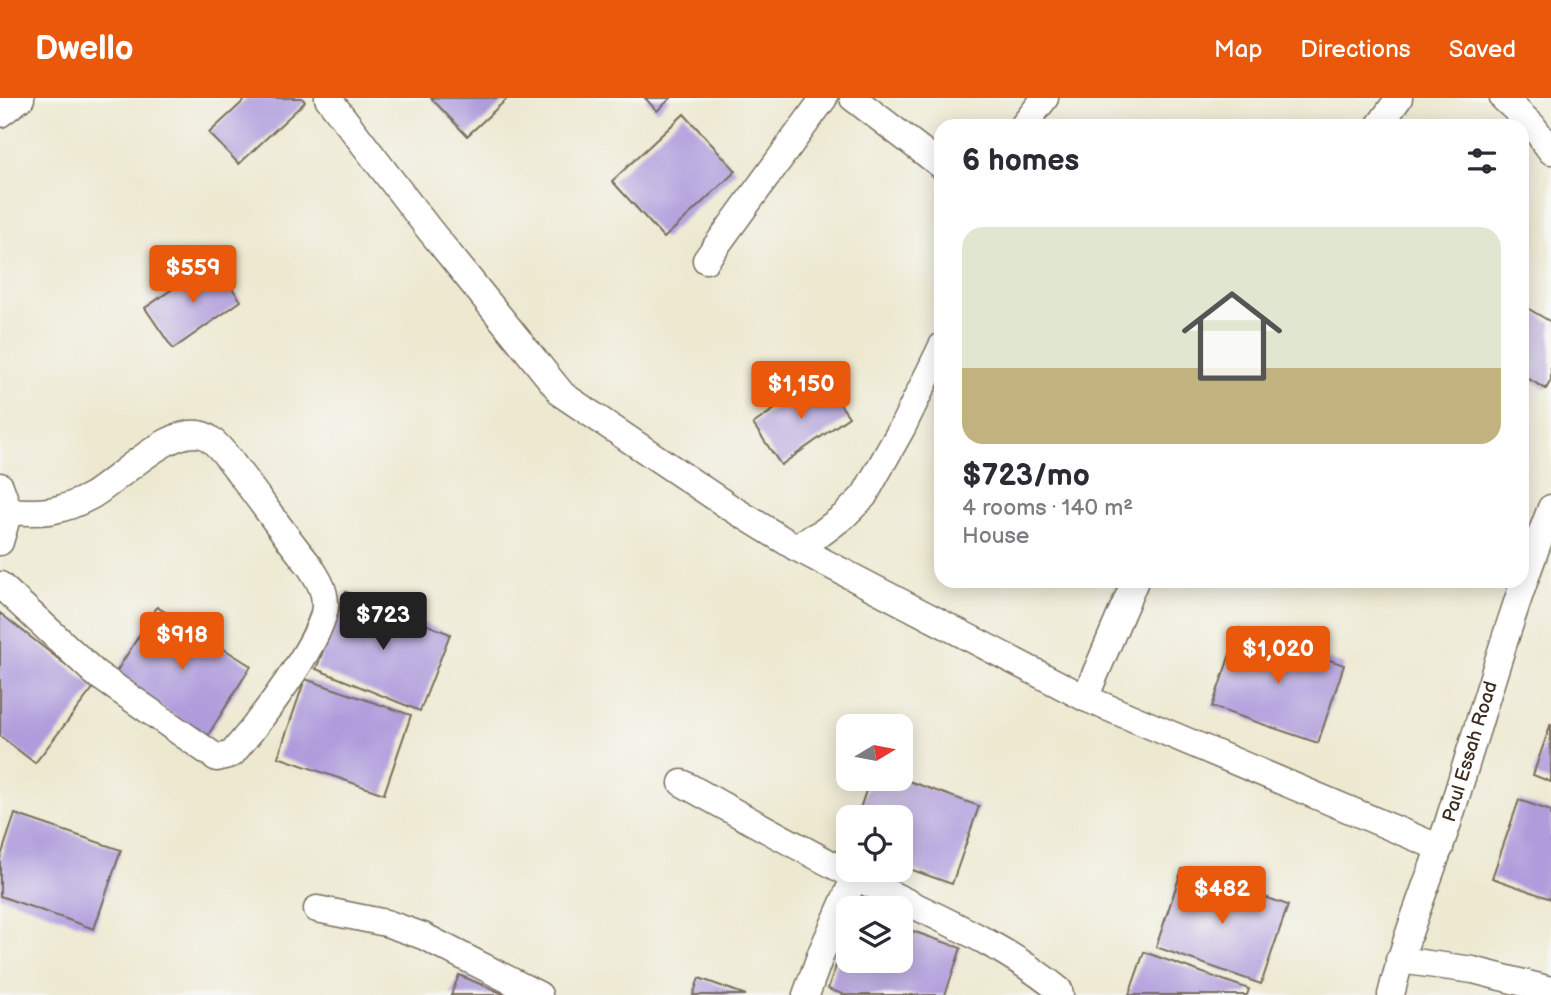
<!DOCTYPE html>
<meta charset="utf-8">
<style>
:root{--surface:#fff;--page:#f2f2f3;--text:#2b2b33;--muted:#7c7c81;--line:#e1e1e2;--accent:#ea580c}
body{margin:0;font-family:"Balsamiq Sans",sans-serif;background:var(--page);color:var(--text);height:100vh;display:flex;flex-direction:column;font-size:26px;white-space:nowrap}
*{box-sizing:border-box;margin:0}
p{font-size:23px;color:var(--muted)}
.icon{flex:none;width:38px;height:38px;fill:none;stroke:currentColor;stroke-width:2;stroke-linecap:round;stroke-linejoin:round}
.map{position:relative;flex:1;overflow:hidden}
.sheet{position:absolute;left:934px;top:21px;width:595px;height:469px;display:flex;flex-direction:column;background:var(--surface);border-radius:21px;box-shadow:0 4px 18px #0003}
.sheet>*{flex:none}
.needle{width:46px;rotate:80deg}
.tools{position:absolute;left:836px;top:616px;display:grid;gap:14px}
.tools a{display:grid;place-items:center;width:77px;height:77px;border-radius:14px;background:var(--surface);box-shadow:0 4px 18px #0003;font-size:35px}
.price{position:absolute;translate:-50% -60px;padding:0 16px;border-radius:7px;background:var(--accent);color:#fff;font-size:23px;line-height:46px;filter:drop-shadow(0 2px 4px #0008)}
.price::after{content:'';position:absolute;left:50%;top:42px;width:21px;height:16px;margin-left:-10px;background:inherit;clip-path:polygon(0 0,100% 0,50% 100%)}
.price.active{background:#222;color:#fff}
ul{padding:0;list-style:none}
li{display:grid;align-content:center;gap:14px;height:371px;padding:0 28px}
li+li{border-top:2px solid var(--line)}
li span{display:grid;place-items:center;height:217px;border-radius:21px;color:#555}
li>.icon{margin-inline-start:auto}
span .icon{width:126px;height:126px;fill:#fffc;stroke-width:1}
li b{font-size:30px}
h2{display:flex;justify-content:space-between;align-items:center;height:84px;padding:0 28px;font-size:30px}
header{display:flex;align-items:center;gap:42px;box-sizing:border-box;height:98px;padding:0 35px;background:var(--accent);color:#fff}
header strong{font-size:33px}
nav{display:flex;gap:38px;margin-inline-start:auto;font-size:24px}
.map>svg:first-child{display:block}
.building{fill:#af9cdc}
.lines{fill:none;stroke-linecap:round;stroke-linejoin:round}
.street-casing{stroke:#796d5d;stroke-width:29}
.street{stroke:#fff;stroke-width:26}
.labels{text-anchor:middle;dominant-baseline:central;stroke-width:7;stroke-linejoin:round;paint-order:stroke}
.street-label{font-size:19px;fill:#3b2a1e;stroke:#f6f6f2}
</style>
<header>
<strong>Dwello</strong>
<nav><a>Map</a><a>Directions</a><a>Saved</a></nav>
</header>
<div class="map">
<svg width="1551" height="897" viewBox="0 0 1551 897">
<rect width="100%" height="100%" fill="#f6f6f2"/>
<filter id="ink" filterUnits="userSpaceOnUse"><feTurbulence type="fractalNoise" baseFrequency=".0143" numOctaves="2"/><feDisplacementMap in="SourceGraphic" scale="14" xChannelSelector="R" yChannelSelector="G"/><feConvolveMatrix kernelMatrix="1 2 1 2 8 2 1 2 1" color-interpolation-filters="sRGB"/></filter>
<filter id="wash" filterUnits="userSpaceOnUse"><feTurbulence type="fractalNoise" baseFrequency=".00686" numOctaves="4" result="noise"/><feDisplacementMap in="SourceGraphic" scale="28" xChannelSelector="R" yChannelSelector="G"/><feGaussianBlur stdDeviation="1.57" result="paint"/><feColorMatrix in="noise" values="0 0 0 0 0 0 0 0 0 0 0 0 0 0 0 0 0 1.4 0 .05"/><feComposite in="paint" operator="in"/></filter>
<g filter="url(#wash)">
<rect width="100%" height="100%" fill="#ede9d1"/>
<g id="blocks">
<path class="building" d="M247,0h55l3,4 -66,62 -30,-31z
M431,0h77l-41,38z
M645,0h26l-14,13z
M684,16l52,57 -72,67 -52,-57z
M213,163l28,40 -68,48 -28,-41z
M1522,207l29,17v58l-5,9 -24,-14z
M821,279l28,40 -68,48 -28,-41z
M346,494l104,42 -30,77 -104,-42z
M157,509l94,59 -44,71 -94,-60z
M0,515l94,74 -59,76 -35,-27z
M1239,530l105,37 -26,78 -106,-36z
M305,581l106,36 -27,79 -106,-37z
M1551,625v59l-18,-7z
M870,681h33l76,27 -27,78 -51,-18v-49h-44z
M1519,702l32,11v88l-59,-21z
M15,716l106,36 -27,79 -94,-33v-37z
M1182,771l106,36 -27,79 -105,-37z
M901,829l60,21 -16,47h-100l-17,-6 20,-58 1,30h52z
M1144,854l105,37 -2,6h-118z
M459,877l47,20h-55z
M699,880l47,17h-53z"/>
</g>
</g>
<g filter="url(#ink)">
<use href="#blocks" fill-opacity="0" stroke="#796d5d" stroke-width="2"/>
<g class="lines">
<g class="street-casing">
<g id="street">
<path d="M328,0l100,130 135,167 165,111 67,41 290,151 355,150"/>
<path d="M853,0l89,68"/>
<path d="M1503,0l29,27 19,26"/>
<path d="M0,16l21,-16"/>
<path d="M1023,28l22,-28"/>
<path d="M1379,28l20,-28"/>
<path d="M706,162l118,-162"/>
<path d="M0,388l9,25 -9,31"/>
<path d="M795,449l28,-15 21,-16 20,-20 38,-68 40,-82"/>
<path d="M0,487l95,88 122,85 15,-4c23,-27 94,-117 93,-150 0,-15 -8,-27 -16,-39 -24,-29 -45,-60 -68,-90 -9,-12 -19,-27 -31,-36 -31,-24 -93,43 -119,57 -29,16 -50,18 -82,15"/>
<path d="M1085,600l50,-117"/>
<path d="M682,685c62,34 124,69 188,101 64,32 133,60 189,106l1,5"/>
<path d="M317,811l69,14 37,13 116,59"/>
<path d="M1399,862l74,10 78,20"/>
<path d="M806,897l16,-44 33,-75"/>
<path id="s1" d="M1391,897c14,-59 38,-115 57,-172 33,-106 63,-212 103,-315"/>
</g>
</g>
<use href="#street" class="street"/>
</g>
</g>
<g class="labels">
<g class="street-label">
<text stroke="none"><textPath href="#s1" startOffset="256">Paul Essah Road</textPath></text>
</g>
</g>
</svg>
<div class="tools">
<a><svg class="needle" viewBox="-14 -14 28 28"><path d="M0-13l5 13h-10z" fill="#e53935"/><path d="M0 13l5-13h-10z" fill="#7c7c81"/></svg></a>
<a><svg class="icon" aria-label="locate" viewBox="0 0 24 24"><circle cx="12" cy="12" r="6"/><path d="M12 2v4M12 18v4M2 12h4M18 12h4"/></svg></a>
<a><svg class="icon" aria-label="layers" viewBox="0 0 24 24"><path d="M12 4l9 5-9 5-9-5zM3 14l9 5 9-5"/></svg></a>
</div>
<b class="price" style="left:193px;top:207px">$559</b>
<b class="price" style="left:801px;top:323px">$1,150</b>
<b class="price active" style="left:383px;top:554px">$723</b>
<b class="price" style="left:182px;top:574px">$918</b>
<b class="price" style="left:1278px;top:588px">$1,020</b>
<b class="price" style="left:1222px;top:828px">$482</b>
<section class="sheet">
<h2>6 homes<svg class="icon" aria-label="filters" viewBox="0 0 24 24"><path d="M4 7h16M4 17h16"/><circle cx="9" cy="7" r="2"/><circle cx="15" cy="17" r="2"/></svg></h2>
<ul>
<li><span style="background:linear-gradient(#dfe7d0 65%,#c2b280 0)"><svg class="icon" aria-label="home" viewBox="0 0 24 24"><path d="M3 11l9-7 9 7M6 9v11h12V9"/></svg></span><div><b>$723/mo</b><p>4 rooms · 140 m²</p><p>House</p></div></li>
</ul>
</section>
</div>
